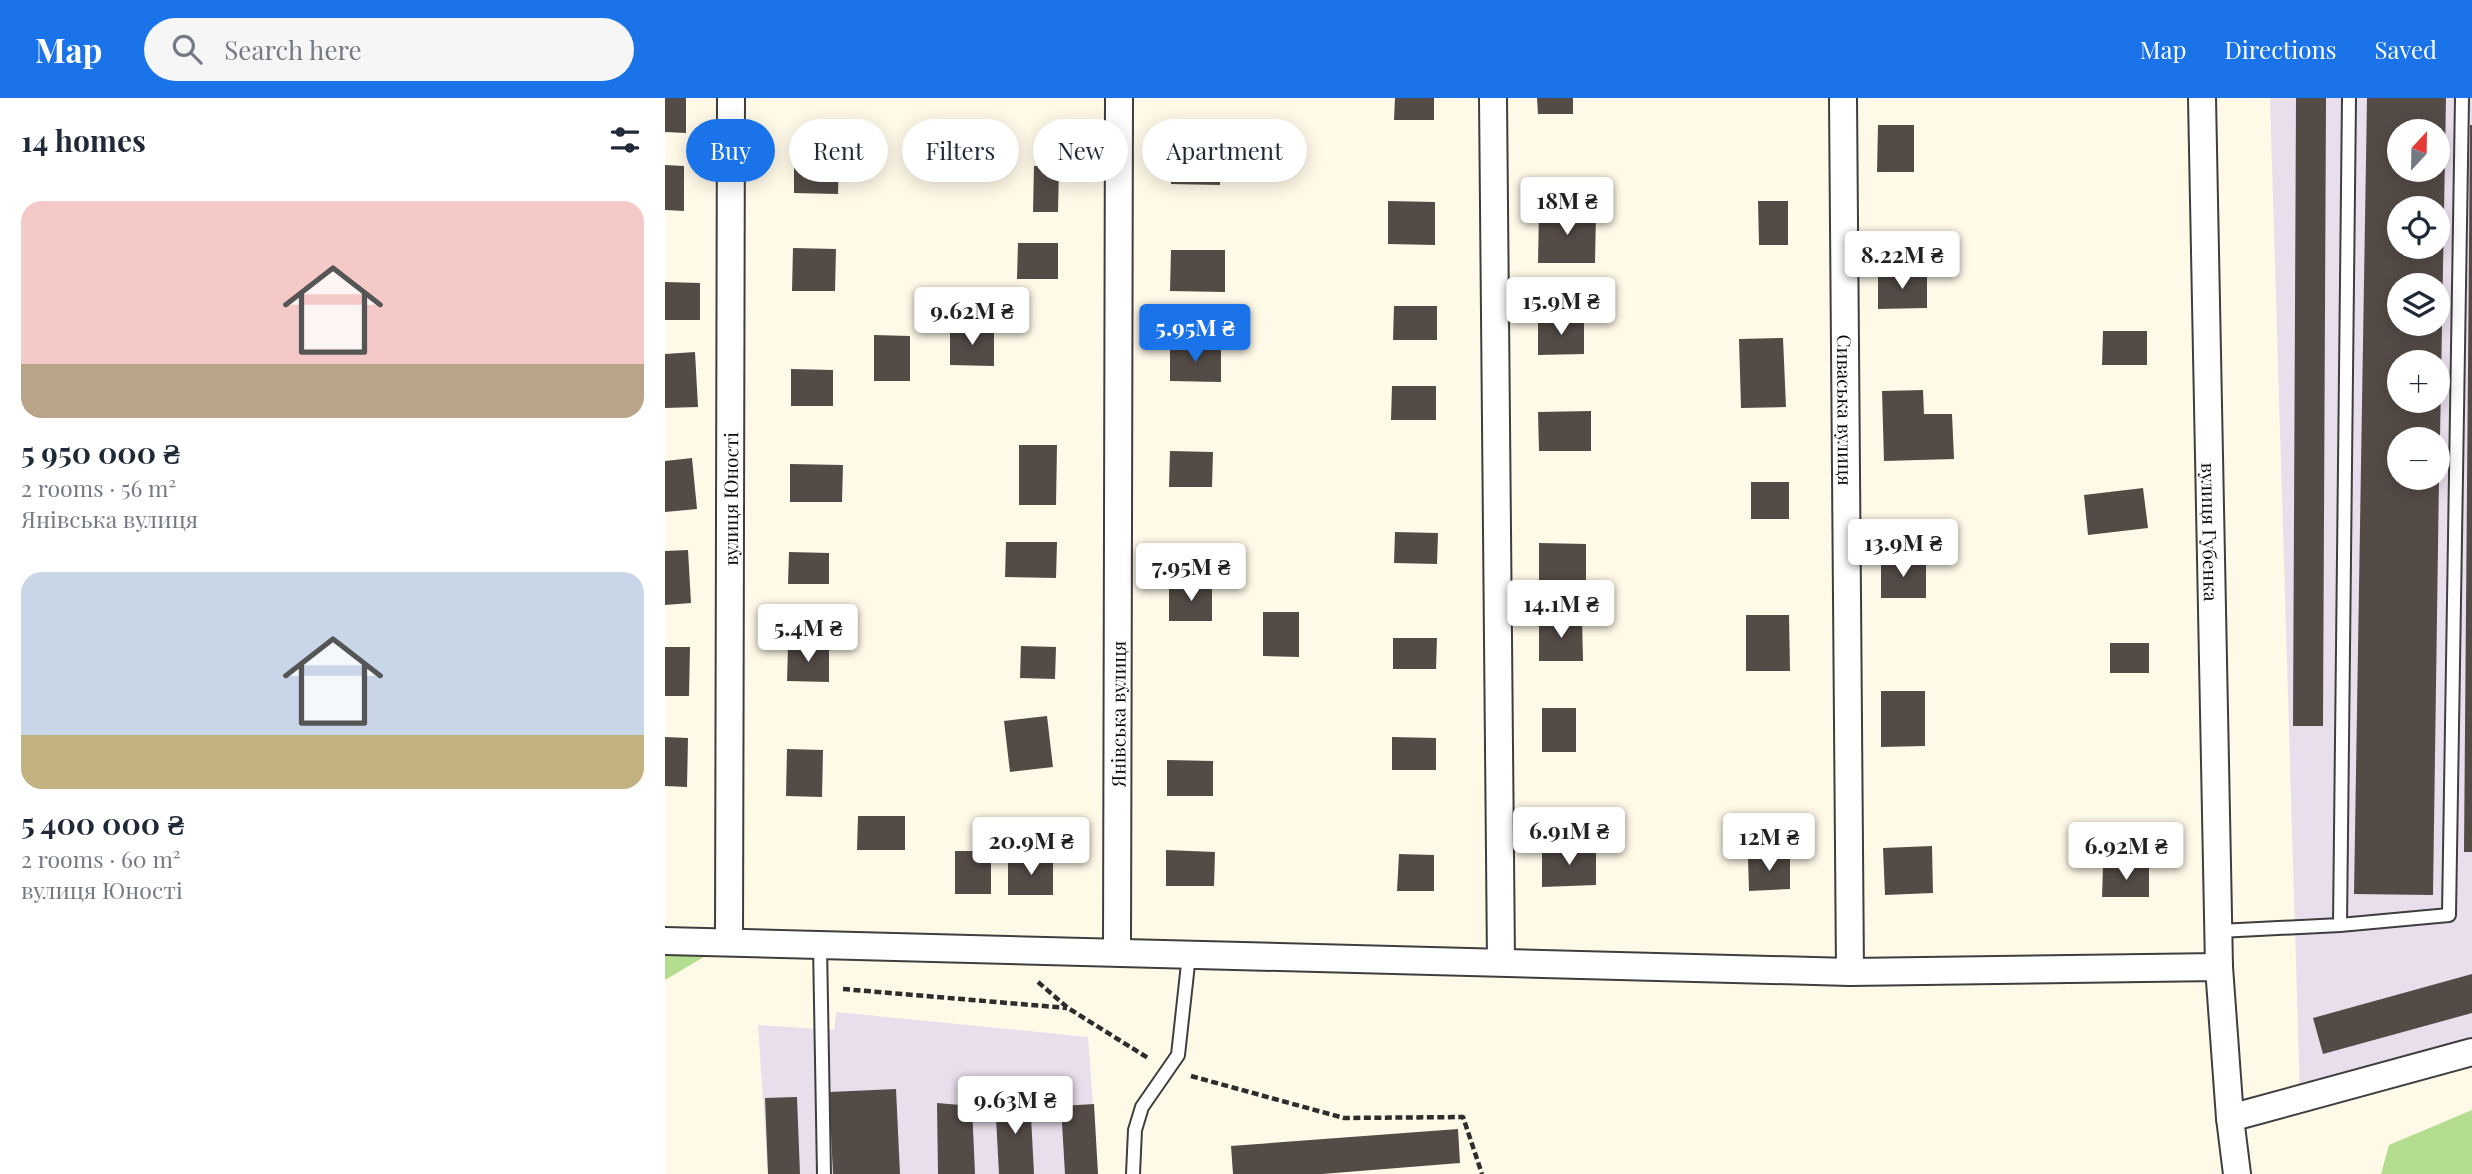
<!DOCTYPE html>
<meta charset="utf-8">
<style>
:root{--surface:#fff;--page:#f6f6f7;--text:#1f2937;--muted:#747a83;--accent:#1a73e8}
body{margin:0;font-family:"Playfair Display",serif;background:var(--page);color:var(--text);height:100vh;display:flex;flex-direction:column;font-size:26px;white-space:nowrap}
*{box-sizing:border-box;margin:0}
p{font-size:23px;color:var(--muted)}
.icon{flex:none;width:38px;height:38px;fill:none;stroke:currentColor;stroke-width:2;stroke-linecap:round;stroke-linejoin:round}
.map{position:relative;flex:1;overflow:hidden}
.details{display:flex;flex-direction:column;background:var(--surface);width:665px}
.details>*{flex:none}
.hud{position:absolute;left:21px;top:21px;width:665px;height:63px;display:flex;gap:14px}
.needle{width:46px;rotate:22deg}
.controls{position:absolute;left:1722px;top:21px;display:grid;gap:14px}
.controls a{display:grid;place-items:center;width:63px;height:63px;border-radius:50%;background:var(--surface);box-shadow:0 4px 18px #0003;font-size:35px}
.price{position:absolute;translate:-50% -60px;padding:0 16px;border-radius:7px;background:#fff;color:#222;font-size:23px;line-height:46px;filter:drop-shadow(0 2px 4px #0008)}
.price::after{content:'';position:absolute;left:50%;top:42px;width:21px;height:16px;margin-left:-10px;background:inherit;clip-path:polygon(0 0,100% 0,50% 100%)}
.price.active{background:var(--accent);color:#fff}
ul{padding:0;list-style:none}
li{display:grid;align-content:center;gap:14px;height:371px;padding:0 21px}
li span{display:grid;place-items:center;height:217px;border-radius:21px;color:#555}
li>.icon{margin-inline-start:auto}
span .icon{width:126px;height:126px;fill:#fffc;stroke-width:1}
li b{font-size:30px}
h2{display:flex;justify-content:space-between;align-items:center;height:84px;padding:0 21px;font-size:30px}
.pill{padding:0 24px;border-radius:32px;background:var(--surface);box-shadow:0 4px 18px #0003;font-size:24px;line-height:63px}
.pill.active{background:var(--accent);color:#fff}
header{display:flex;align-items:center;gap:42px;box-sizing:border-box;height:98px;padding:0 35px;background:var(--accent);color:#fff}
header strong{font-size:33px}
nav{display:flex;gap:38px;margin-inline-start:auto;font-size:24px}
.search{width:490px;height:63px;background:var(--page);display:flex;align-items:center;gap:18px;box-sizing:border-box;padding:0 24px;border-radius:38px;color:var(--muted);font-size:26px}
main{display:flex;flex:1;min-height:0}
.map>svg:first-child{display:block}
.industrial{fill:#e9deeb;fill-rule:evenodd}
.forest{fill:#b5dd8f}
.building{fill:#544b46;fill-rule:evenodd}
.lines{fill:none;stroke-linecap:round;stroke-linejoin:round}
.service-casing{stroke:#3e3e3e;stroke-width:16}
.minor-casing{stroke:#3e3e3e;stroke-width:30}
.path{stroke:#2d2d2d;stroke-width:4.5;stroke-dasharray:7 3.5;stroke-linecap:butt}
.service{stroke:#fff;stroke-width:12}
.minor{stroke:#fff;stroke-width:26}
.labels{text-anchor:middle;dominant-baseline:central;stroke-width:7;stroke-linejoin:round;paint-order:stroke}
.street-label{font-size:19px;fill:#0b0b0b;stroke:#fff}
</style>
<header>
<strong>Map</strong>
<div class="search"><svg class="icon" aria-label="search" viewBox="0 0 24 24"><circle cx="10" cy="10" r="6"/><path d="M15 15l6 6"/></svg>Search here</div>
<nav><a>Map</a><a>Directions</a><a>Saved</a></nav>
</header>
<main>
<section class="details">
<h2>14 homes<svg class="icon" aria-label="filters" viewBox="0 0 24 24"><path d="M4 7h16M4 17h16"/><circle cx="9" cy="7" r="2"/><circle cx="15" cy="17" r="2"/></svg></h2>
<ul>
<li><span style="background:linear-gradient(#f6c9c9 75%,#b9a48a 0)"><svg class="icon" aria-label="home" viewBox="0 0 24 24"><path d="M3 11l9-7 9 7M6 9v11h12V9"/></svg></span><div><b>5 950 000 ₴</b><p>2 rooms · 56 m²</p><p>Янівська вулиця</p></div></li>
<li><span style="background:linear-gradient(#c9d6e8 75%,#c2b280 0)"><svg class="icon" aria-label="home" viewBox="0 0 24 24"><path d="M3 11l9-7 9 7M6 9v11h12V9"/></svg></span><div><b>5 400 000 ₴</b><p>2 rooms · 60 m²</p><p>вулиця Юності</p></div></li>
</ul>
</section>
<div class="map">
<svg width="1807" height="1076" viewBox="0 0 1807 1076">
<rect width="100%" height="100%" fill="#fffae8"/>
<path class="industrial" d="M1605,0h202v949l-172,48zM1734,33h39v39h-39zM1734,110h39v39h-39zM1734,187h39v39h-39zM1734,264h39v39h-39zM1734,341h39v39h-39z
M171,914l252,25 10,137h-330l-10,-149 76,5z"/>
<path class="forest" d="M0,843l64,1 -64,38z
M1807,1012v64h-91l8,-29z"/>
<path class="building" d="M0,0h21v35l-21,-1z
M730,0h39v22h-40z
M872,0h36v16h-35z
M1631,0h30l-3,628h-30z
M1702,0h79l-6,341h-41v39h40l-6,417 -79,-1zM1734,33h39v39h-39zM1734,110h39v39h-39zM1734,187h39v39h-39zM1734,264h39v39h-39z
M1213,27h36v47h-37z
M1805,27h2v727h-8z
M506,46l49,1v40l-49,-1z
M129,58h45l-1,38 -44,-1z
M0,67l19,1v45l-19,-1z
M369,68h25l-1,46h-25z
M723,103l47,1v43l-47,-1z
M1093,103h30v44h-29z
M874,113l57,1 -1,51h-57z
M353,145h40v36h-41z
M128,150l43,1 -1,42h-43z
M506,152h54v42l-55,-1z
M1213,175h49v35l-49,1z
M0,184l35,1v37h-35z
M729,208h43v34h-44z
M873,222h46v34l-46,1z
M285,231l44,1v36l-44,-1z
M1438,233h44v34h-45z
M209,237l36,1v45h-36z
M1118,240l3,69 -45,1 -2,-69z
M505,247l51,1v36l-51,-1z
M30,254l3,55 -33,1v-54z
M126,271l42,1v36h-42z
M727,288h44v34h-45z
M1258,292l1,24h28l2,45 -70,2 -2,-70z
M926,313v40h-52l-1,-39z
M354,347h38l-1,60h-37z
M505,353l43,1 -1,35h-43z
M27,360l5,51 -32,3v-51z
M125,366l53,1 -1,37h-52z
M1086,384h38v37h-38z
M1478,390l5,40 -60,7 -4,-40z
M730,434l43,1 -1,31 -43,-1z
M341,444h51l-1,36 -51,-1z
M874,445l47,1v54h-47z
M23,452l3,53 -26,2v-54z
M124,454l40,1v31h-41z
M1216,462h45v38h-45z
M504,487h43v36h-43z
M598,514h36v45l-36,-1z
M1081,517h43l1,56h-44z
M874,520h43l1,43h-44z
M728,540h44l-1,31h-43z
M1445,545h39v30h-39z
M356,548l35,1 -1,32 -35,-1z
M0,549h25l-1,49h-24z
M123,549h41v35l-42,-1z
M1216,593h44v55l-44,1z
M877,610h34v44h-34z
M382,618l6,51 -43,5 -6,-51z
M0,639l23,1 -1,49 -22,-1z
M727,639l44,1v32h-44z
M122,651l36,1 -1,47 -36,-1z
M502,662l46,1v35h-46z
M193,718h47v34h-48z
M1267,748l1,47 -48,2 -2,-47z
M931,750v37l-54,2v-38z
M501,752l49,2 -1,34h-48z
M290,753h36v43h-36z
M734,756l35,1v36h-37z
M1125,757v34l-41,2 -1,-33z
M388,760v37h-45v-36z
M1438,769l46,1v29h-47z
M1807,876v39l-149,41 -10,-36z
M231,991l4,85h-67l-4,-82z
M132,999l3,77h-32l-3,-76z
M365,999l4,77h-35l-4,-75z
M272,1005l35,3 3,68h-37z
M429,1006l4,70h-33l-4,-68z
M793,1031l2,34 -138,11h-89l-2,-28z"/>
<g class="lines">
<g class="service-casing">
<path id="service" d="M1684,0l-9,827 109,-10 13,-817
M1554,833l121,-6
M155,847l4,229
M468,1076l2,-44 7,-23 36,-52 11,-100"/>
</g>
<g class="minor-casing">
<g id="minor">
<path d="M828,0l8,864"/>
<path id="s1" d="M1178,0l7,874"/>
<path id="s2" d="M1537,0l17,869"/>
<path d="M0,843l1185,31 369,-5 11,151 7,56"/>
<path id="s3" d="M64,844l2,-844"/>
<path id="s4" d="M452,854l2,-854"/>
<path d="M1565,1020l242,-66"/>
</g>
</g>
<path class="path" d="M373,884l30,26 80,50
M178,891l224,19
M526,978l153,42 119,-1 19,57"/>
<use href="#service" class="service"/>
<use href="#minor" class="minor"/>
</g>
<g class="labels">
<g class="street-label">
<text stroke="none"><textPath href="#s1" startOffset="312">Сиваська вулиця</textPath></text>
<text stroke="none"><textPath href="#s3" startOffset="443">вулиця Юності</textPath></text>
<text stroke="none"><textPath href="#s2" startOffset="434">вулиця Губенка</textPath></text>
<text stroke="none"><textPath href="#s4" startOffset="238">Янівська вулиця</textPath></text>
</g>
</g>
</svg>
<div class="controls">
<a><svg class="needle" viewBox="-14 -14 28 28"><path d="M0-13l5 13h-10z" fill="#e53935"/><path d="M0 13l5-13h-10z" fill="#747a83"/></svg></a>
<a><svg class="icon" aria-label="locate" viewBox="0 0 24 24"><circle cx="12" cy="12" r="6"/><path d="M12 2v4M12 18v4M2 12h4M18 12h4"/></svg></a>
<a><svg class="icon" aria-label="layers" viewBox="0 0 24 24"><path d="M12 4l9 5-9 5-9-5zM3 14l9 5 9-5"/></svg></a>
<a>+</a>
<a>−</a>
</div>
<b class="price" style="left:902px;top:139px">18M ₴</b>
<b class="price" style="left:1237px;top:193px">8.22M ₴</b>
<b class="price" style="left:896px;top:239px">15.9M ₴</b>
<b class="price" style="left:307px;top:249px">9.62M ₴</b>
<b class="price active" style="left:530px;top:266px">5.95M ₴</b>
<b class="price" style="left:1238px;top:481px">13.9M ₴</b>
<b class="price" style="left:526px;top:505px">7.95M ₴</b>
<b class="price" style="left:896px;top:542px">14.1M ₴</b>
<b class="price" style="left:143px;top:566px">5.4M ₴</b>
<b class="price" style="left:904px;top:769px">6.91M ₴</b>
<b class="price" style="left:1104px;top:775px">12M ₴</b>
<b class="price" style="left:366px;top:779px">20.9M ₴</b>
<b class="price" style="left:1461px;top:784px">6.92M ₴</b>
<b class="price" style="left:350px;top:1038px">9.63M ₴</b>
<div class="hud">
<a class="pill active">Buy</a>
<a class="pill">Rent</a>
<a class="pill">Filters</a>
<a class="pill">New</a>
<a class="pill">Apartment</a>
</div>
</div>
</main>
